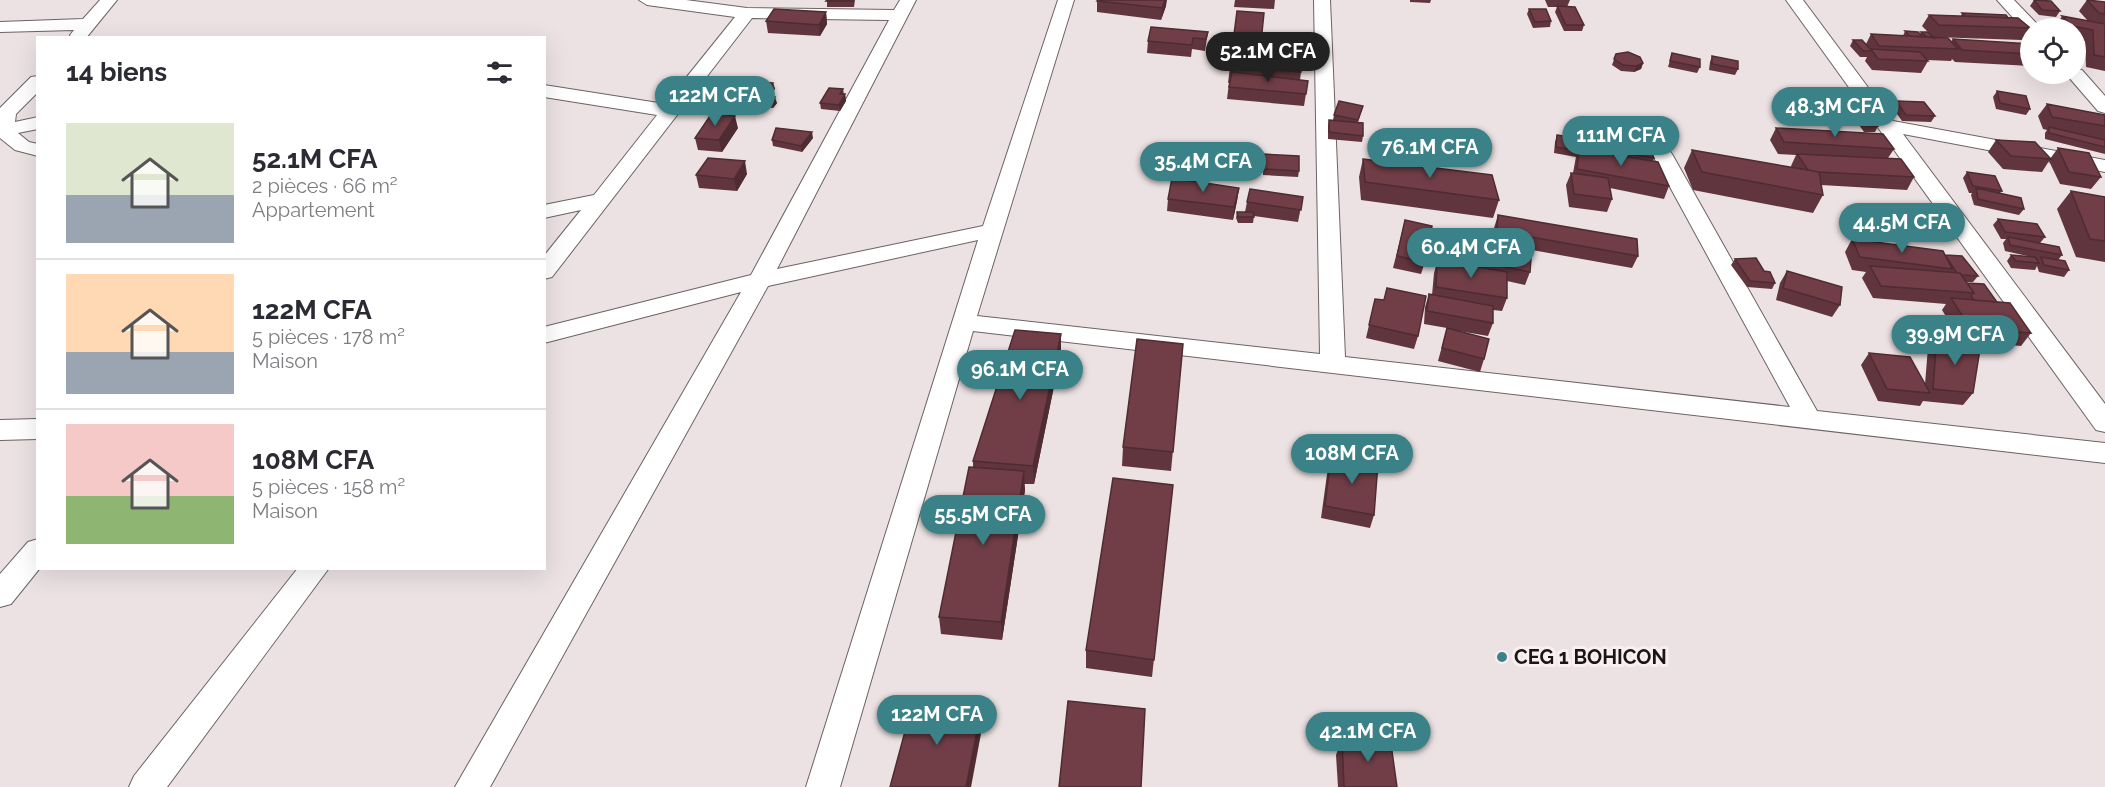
<!DOCTYPE html>
<html lang="fr">
<meta charset="utf-8">
<style>
:root{--surface:#fff;--page:#f7f7f7;--text:#2b2b33;--muted:#7c7c81;--line:#e1e1e2;--accent:#3a8288}
body{margin:0;font-family:Raleway,sans-serif;background:var(--page);color:var(--text);height:100vh;display:flex;flex-direction:column;font-size:22px;white-space:nowrap}
*{box-sizing:border-box;margin:0}
p{font-size:20px;color:var(--muted)}
.icon{flex:none;width:33px;height:33px;fill:none;stroke:currentColor;stroke-width:2;stroke-linecap:round;stroke-linejoin:round}
.map{position:relative;flex:1;overflow:hidden}
.details{position:absolute;left:36px;top:36px;width:510px;height:534px;display:flex;flex-direction:column;background:var(--surface);border-radius:0px;box-shadow:0 6px 24px #0002}
.details>*{flex:none}
.tools{position:absolute;left:2020px;top:18px;display:grid;gap:12px}
.tools a{display:grid;place-items:center;width:66px;height:66px;border-radius:50%;background:var(--surface);box-shadow:0 6px 24px #0002;font-size:30px}
.price{position:absolute;translate:-50% -51px;padding:0 14px;border-radius:21px;background:var(--accent);color:#fff;font-size:20px;line-height:39px;filter:drop-shadow(0 2px 3px #0008)}
.price::after{content:'';position:absolute;left:50%;top:36px;width:18px;height:14px;margin-left:-9px;background:inherit;clip-path:polygon(0 0,100% 0,50% 100%)}
.price.on{background:#222;color:#fff}
ul{padding:0;list-style:none}
li{display:flex;align-items:center;gap:18px;height:150px;padding:0 30px}
li+li{border-top:2px solid var(--line)}
li span{display:grid;place-items:center;flex:none;width:168px;height:120px;border-radius:0px;color:#555}
li>.icon{margin-inline-start:auto}
span .icon{width:72px;height:72px;fill:#fffc;stroke-width:1}
li b{font-size:26px}
h2{display:flex;justify-content:space-between;align-items:center;height:72px;padding:0 30px;font-size:26px}
.map>svg:first-child{display:block}
.lines{fill:none;stroke-linecap:round;stroke-linejoin:round}
.minor-casing{stroke:#6c6364;stroke-width:2}
.minor{fill:#fff;fill-rule:evenodd}
.wall{fill:#61353d}
.shaded-wall{fill:#4f2b32}
.building{fill:#713e47;stroke:#4f2b32;stroke-width:1.5}
.poi-dot{fill:#3a8288;stroke:#faeff0;stroke-width:2}
.labels{text-anchor:middle;dominant-baseline:central;stroke-width:6;stroke-linejoin:round;paint-order:stroke}
.near-poi-label{font-size:20px;font-weight:bold;fill:#191616;stroke:#faeff0;text-anchor:start}
</style>
<div class="map">
<svg width="2105" height="787" viewBox="0 0 2105 787">
<rect width="100%" height="100%" fill="#ece2e3"/>
<g class="lines">
<g class="minor-casing">
<path id="minor" d="M100,0h17l-31,38h-14l-2,-3 4,-5 -74,2v-10l83,-3z
M639,0h47l61,8 147,2 6,-10h16l-139,269 206,-43 75,-226h16l-97,316 343,38 -6,-354h16l15,357 445,50 -138,-253 3,-4h14l3,4 145,257 288,32v20l-1132,-132 -133,456h-34l172,-547 -210,46 -278,501h-35l286,-495 -197,51v-16l207,-52 138,-255 -137,-2 -200,259 -8,2v-23l37,-46 -37,8v-13l50,-10 63,-80 -113,-18v-12l121,19 70,-87 -88,-12z
M1786,0h17l90,121 212,39v12l-202,-38 202,270v28l-9,-2z
M1997,0h17l27,28h-10v5l-5,-1z
M2076,69l6,1 23,26v17l-7,-2 -32,-37h10z
M38,76v16l-22,22 -1,8 23,-5v12l-20,4 11,9 9,2v12l-23,-6 -15,-12v-30l31,-31z
M38,419v20l-38,1v-20z
M38,539v29h2l-29,36 -11,3v-33l28,-32z
M298,568h31l-162,219h-38l5,-11z"/>
</g>
<use href="#minor" class="minor"/>
</g>
<path class="wall" d="M827,0h28l-1,7h-27z
M1235,0h40l-1,9 -40,-2z
M1410,0h21l-1,3 -20,-1z
M1545,0h25l-3,7 17,18 -2,6h-18l-9,-19 2,-5h-9z
M2034,0l26,11 -4,6 -17,-2 -9,-9z
M2087,0l18,2v69l-19,-4 -1,-26 -9,-1v-12h-21l7,-12 26,5 -9,-10z
M1097,1l69,5 -5,14 -64,-8z
M1529,9l22,12 -1,6 -17,1 -6,-14z
M1237,11l22,50 42,11 -1,8 8,1 -4,25 -77,-7 2,-16h-1z
M826,12l1,12 -7,12 -52,-3 -2,-12z
M1962,13l46,5 22,10 -8,12 -89,-3 18,5 2,-3 78,5v22l-76,-4 -3,-3 -1,2 -24,-1 1,1 -7,12 -49,-3 -7,-9 2,-4h-7l-10,-11 3,-6 13,4 5,-10 32,2 2,-5 15,3 1,-2h7l-6,-6 7,-11 32,1z
M1208,32l-3,19 -13,-2 -1,8 -44,-4 1,-12z
M1672,53l28,14 -3,6 -29,-6z
M1616,54l27,9 -2,6 -7,3 -13,-1 -9,-6z
M1712,56l26,13 -3,6 -26,-5 1,-8z
M773,83l2,6 -6,7 8,7 -4,5 -31,-4 -1,-6 -10,-1 -1,-6z
M843,89l1,5h1l1,7 -6,10 -19,-2 -1,-6z
M1997,91l33,18 -4,6 -30,-6 -3,-12z
M1896,101l39,15 -4,6 -29,-1 -10,-14z
M2047,104l58,11v39l-60,-15v-6l2,-3 -4,-1 -5,-13z
M1363,106l-5,16 5,14 -1,6 -34,-3v-13l1,-6h4l1,-5z
M1858,112l20,14 -3,6h-11l-10,-14z
M738,128l-16,24 -24,-2 -3,-12z
M1776,128l118,21 -6,9 26,19 -7,13 -86,-5 2,10 -10,18 -120,-23 -9,-22 8,-18 100,18 -1,-2 5,-11 -18,-1 -8,-14z
M1557,135l42,17 4,1v-2l4,-13 47,20 -1,3 16,25 -5,13 -54,-11 2,11 -5,13 -38,-5 -3,-22 5,-12h2l2,-11 1,-5 -22,-4 1,-11z
M813,138l-11,14 -29,-6 -1,-6z
M1996,140l54,19 8,-11 43,29 -10,12 -31,-5 -11,-23 -7,11 -39,-3 -15,-17z
M1263,154l36,17 -1,6 -35,-2z
M1363,159l136,41 -6,18 -132,-18 -2,-23z
M1967,172l35,19 -2,2 24,16 -5,6 -45,-10 -3,-10 1,-2h-3l-6,-15z
M747,174l-10,17 -38,-3 -3,-13z
M1239,188l-2,13 -4,19 -66,-9 1,-12z
M2071,191l34,6v65l-29,-5 -19,-48z
M1303,197l-5,25 -44,-6 -1,7h-15l-2,-5 1,-6h8l2,-10z
M1498,215l140,41 -6,12 -100,-18 -2,22 -5,13 -18,-4v17l-5,13 -9,-1v13l-5,13 -35,-6 31,29 -4,13 -42,-11 9,-33 -23,-4 1,-17 4,-13 3,1 2,-22 2,-7 -2,-1 8,-35 44,9 1,-4 6,1 1,-8z
M1998,219l47,18 -5,6 22,12 -4,5 11,10 -5,7 -25,-5 -2,-6 -2,4 -24,-2 -4,-7 4,-6 21,2 -27,-6 -2,-8 3,-4h-5l-8,-14z
M1405,220l20,42 -4,12 -28,-6z
M1852,239l93,16 33,21 -5,6h-7l31,20 34,31 -10,13 -60,-5 -19,-31 4,-6 -73,-6 -11,-20 4,-6 -14,-2 -7,-18z
M1735,259l29,12 11,12 -3,6 -25,-2 -16,-22z
M1787,271l53,34 -8,12 -56,-17 4,-17z
M1375,299l43,37 -4,13 -48,-11z
M1061,334v18l-27,132h-10l1,6 -23,150 -61,-6 -2,-17 34,-150v-6z
M1937,335l36,58 -10,12 -40,-4 -3,5 -42,-5 -17,-36 8,-12 56,31 3,-37z
M1183,344l-12,127 -49,-5 1,-19z
M1331,455l43,60 -4,13 -49,-10 7,-51z
M1173,485l-21,192 -66,-9v-18z
M1342,738l55,49h-59l-2,-32z"/>
<path class="shaded-wall" d="M1165,0h2l-1,6 -5,14 1,-12z
M826,12l1,12 -7,12 -1,-11z
M1643,63l-2,6 -7,3 2,-6z
M773,83l2,6 -10,12 -1,-6z
M845,94l1,7 -6,10 -1,-6z
M775,97l2,6 -4,5 -1,-6z
M735,116l3,12 -16,24 -3,-12z
M812,132l1,6 -11,14 -1,-6z
M745,161l2,13 -10,17 -3,-12z
M1239,188l-2,13 -4,19 1,-13z
M1061,334v18l-27,132 -1,-18z
M1024,471l1,19 -23,150 -1,-18z
M982,706l1,17 -12,64h-5z"/>
<path class="building" d="M827,0h26v1h-27z
M1098,0h67l-3,8 -65,-7z
M2034,0l17,1 9,10 -18,-1z
M2087,0l18,2v12l-6,-1z
M1557,6l18,1 9,18h-18z
M774,9l52,3 -7,13 -53,-4z
M1529,9h17l5,12 -16,1z
M1237,11l27,2 -5,48 42,4v7l-71,-6z
M1962,13l44,2 2,3 -43,-2z
M1929,15l89,3 12,10 -91,-3z
M2062,16l43,8v9h-1h1v24l-11,-2 -1,-25 -21,-4z
M1151,27l57,5 -2,7 -13,-1 -1,7 -44,-4z
M1905,31l13,1 5,5 -13,-1z
M1921,32h7l6,6 -7,-1z
M1871,34l77,4 10,11 -79,-3z
M1953,39l78,5v10l-69,-4z
M1853,40h9l9,10 -1,1h-7z
M1871,49l49,3 8,9 -50,-2z
M1628,52l12,5 3,6 -7,3 -13,-1 -9,-6 2,-5z
M1672,53l28,6v8l-30,-6z
M1712,56l26,5v8l-26,-5z
M1232,72l76,9 -2,13 -77,-7z
M739,79l34,4 -9,12 11,2 -3,5 -31,-4 4,-6 -15,-1z
M829,88l14,1 -3,5h5l-6,11 -19,-2z
M1997,91l29,5 4,13 -30,-6z
M1339,101l24,5 -5,14 -24,-5z
M1896,101l28,1 11,14 -29,-1z
M2047,104l58,11v11l-53,-9z
M1858,112h14l6,14h-10z
M712,113l23,3 -16,24 -24,-2z
M1329,120l34,3v13l-34,-4z
M2049,127l56,13v7l-56,-14z
M776,128l36,4 -11,14 -29,-6z
M1776,128l107,6 11,15 -110,-7z
M1557,135l42,7v11l-20,-4v2l-23,-4z
M1607,138l40,5 7,15 -44,-7z
M1996,140l39,2 16,17 -40,-3z
M2058,148l31,5 12,24 -32,-5z
M1579,149l79,13 11,24 -92,-17z
M1692,150l127,22 4,23 -121,-23z
M1263,154l36,2v15l-35,-2z
M1797,154l104,5 13,18 -95,-5 -11,-2z
M708,158l37,3 -11,18 -38,-4z
M1363,159l129,16 7,25 -134,-18z
M1967,172l28,4 7,15 -29,-5z
M1571,173l37,5 4,21 -38,-5z
M1172,178l67,10 -5,19 -66,-8z
M1976,188l45,10 3,11 -46,-10z
M1250,189l53,8 -2,13 -54,-8z
M2071,191l34,6v44l-15,-2z
M1237,212h16l1,5h-16z
M1498,215l139,24 1,17 -141,-25z
M1998,219l39,5 8,13 -40,-5z
M1405,220l27,6 -7,36 -28,-6z
M1442,230l45,9v-4l45,9 -2,28 -93,-19z
M2008,237l51,10 3,8 -52,-10z
M1852,239l91,12 9,18 -92,-12z
M1945,255l17,1 16,20 -16,-1 -2,-2h-3z
M2011,255l24,2 4,6 -23,-2z
M2041,257l24,4 4,9 -25,-5z
M1756,258l8,13 6,1 5,11 -25,-2 -15,-22z
M1437,260l70,12v26l-71,-11z
M1870,266l90,7 14,20 -93,-7z
M1787,271l55,16 -2,18 -57,-17z
M1967,283l17,1 13,18 -23,-2 -3,-4 3,-3z
M1387,288l39,8 -8,40 -49,-11 6,-26 9,1z
M1429,294l64,12v17l-66,-12z
M1951,298l59,5 21,30 -61,-5z
M1447,328l42,11 -5,20 -42,-11z
M1015,330l46,4 -28,132 -60,-5z
M1937,335l43,14 -7,44 -40,-4z
M1137,339l46,5 -10,108 -50,-5z
M1869,353l41,4 20,36 -43,-4z
M1331,455l47,8 -4,52 -49,-9z
M969,467l55,4 -23,151 -62,-5z
M1113,478l60,7 -19,175 -68,-10z
M1068,701l77,8 -4,78h-82z
M913,702l69,4 -16,81h-76z
M1390,737l7,50h-53l-2,-49z"/>
<circle class="poi-dot" cx="1502" cy="657" r="6"/>
<g class="labels">
<g class="near-poi-label">
<text x="1514" y="657">CEG 1 BOHICON</text>
</g>
</g>
</svg>
<div class="tools">
<a><svg class="icon" aria-label="locate" viewBox="0 0 24 24"><circle cx="12" cy="12" r="6"/><path d="M12 2v4M12 18v4M2 12h4M18 12h4"/></svg></a>
</div>
<b class="price on" style="left:1268px;top:83px">52.1M CFA</b>
<b class="price" style="left:715px;top:127px">122M CFA</b>
<b class="price" style="left:1835px;top:138px">48.3M CFA</b>
<b class="price" style="left:1621px;top:167px">111M CFA</b>
<b class="price" style="left:1430px;top:179px">76.1M CFA</b>
<b class="price" style="left:1203px;top:193px">35.4M CFA</b>
<b class="price" style="left:1902px;top:254px">44.5M CFA</b>
<b class="price" style="left:1471px;top:279px">60.4M CFA</b>
<b class="price" style="left:1955px;top:366px">39.9M CFA</b>
<b class="price" style="left:1020px;top:401px">96.1M CFA</b>
<b class="price" style="left:1352px;top:485px">108M CFA</b>
<b class="price" style="left:983px;top:546px">55.5M CFA</b>
<b class="price" style="left:937px;top:746px">122M CFA</b>
<b class="price" style="left:1368px;top:763px">42.1M CFA</b>
<section class="details">
<h2>14 biens<svg class="icon" aria-label="filters" viewBox="0 0 24 24"><path d="M4 7h16M4 17h16"/><circle cx="9" cy="7" r="2"/><circle cx="15" cy="17" r="2"/></svg></h2>
<ul>
<li><span style="background:linear-gradient(#dfe7d0 60%,#9aa5b1 0)"><svg class="icon" aria-label="home" viewBox="0 0 24 24"><path d="M3 11l9-7 9 7M6 9v11h12V9"/></svg></span><div><b>52.1M CFA</b><p>2 pièces · 66 m²</p><p>Appartement</p></div></li>
<li><span style="background:linear-gradient(#ffd9b3 65%,#9aa5b1 0)"><svg class="icon" aria-label="home" viewBox="0 0 24 24"><path d="M3 11l9-7 9 7M6 9v11h12V9"/></svg></span><div><b>122M CFA</b><p>5 pièces · 178 m²</p><p>Maison</p></div></li>
<li><span style="background:linear-gradient(#f6c9c9 60%,#8fb573 0)"><svg class="icon" aria-label="home" viewBox="0 0 24 24"><path d="M3 11l9-7 9 7M6 9v11h12V9"/></svg></span><div><b>108M CFA</b><p>5 pièces · 158 m²</p><p>Maison</p></div></li>
</ul>
</section>
</div>
